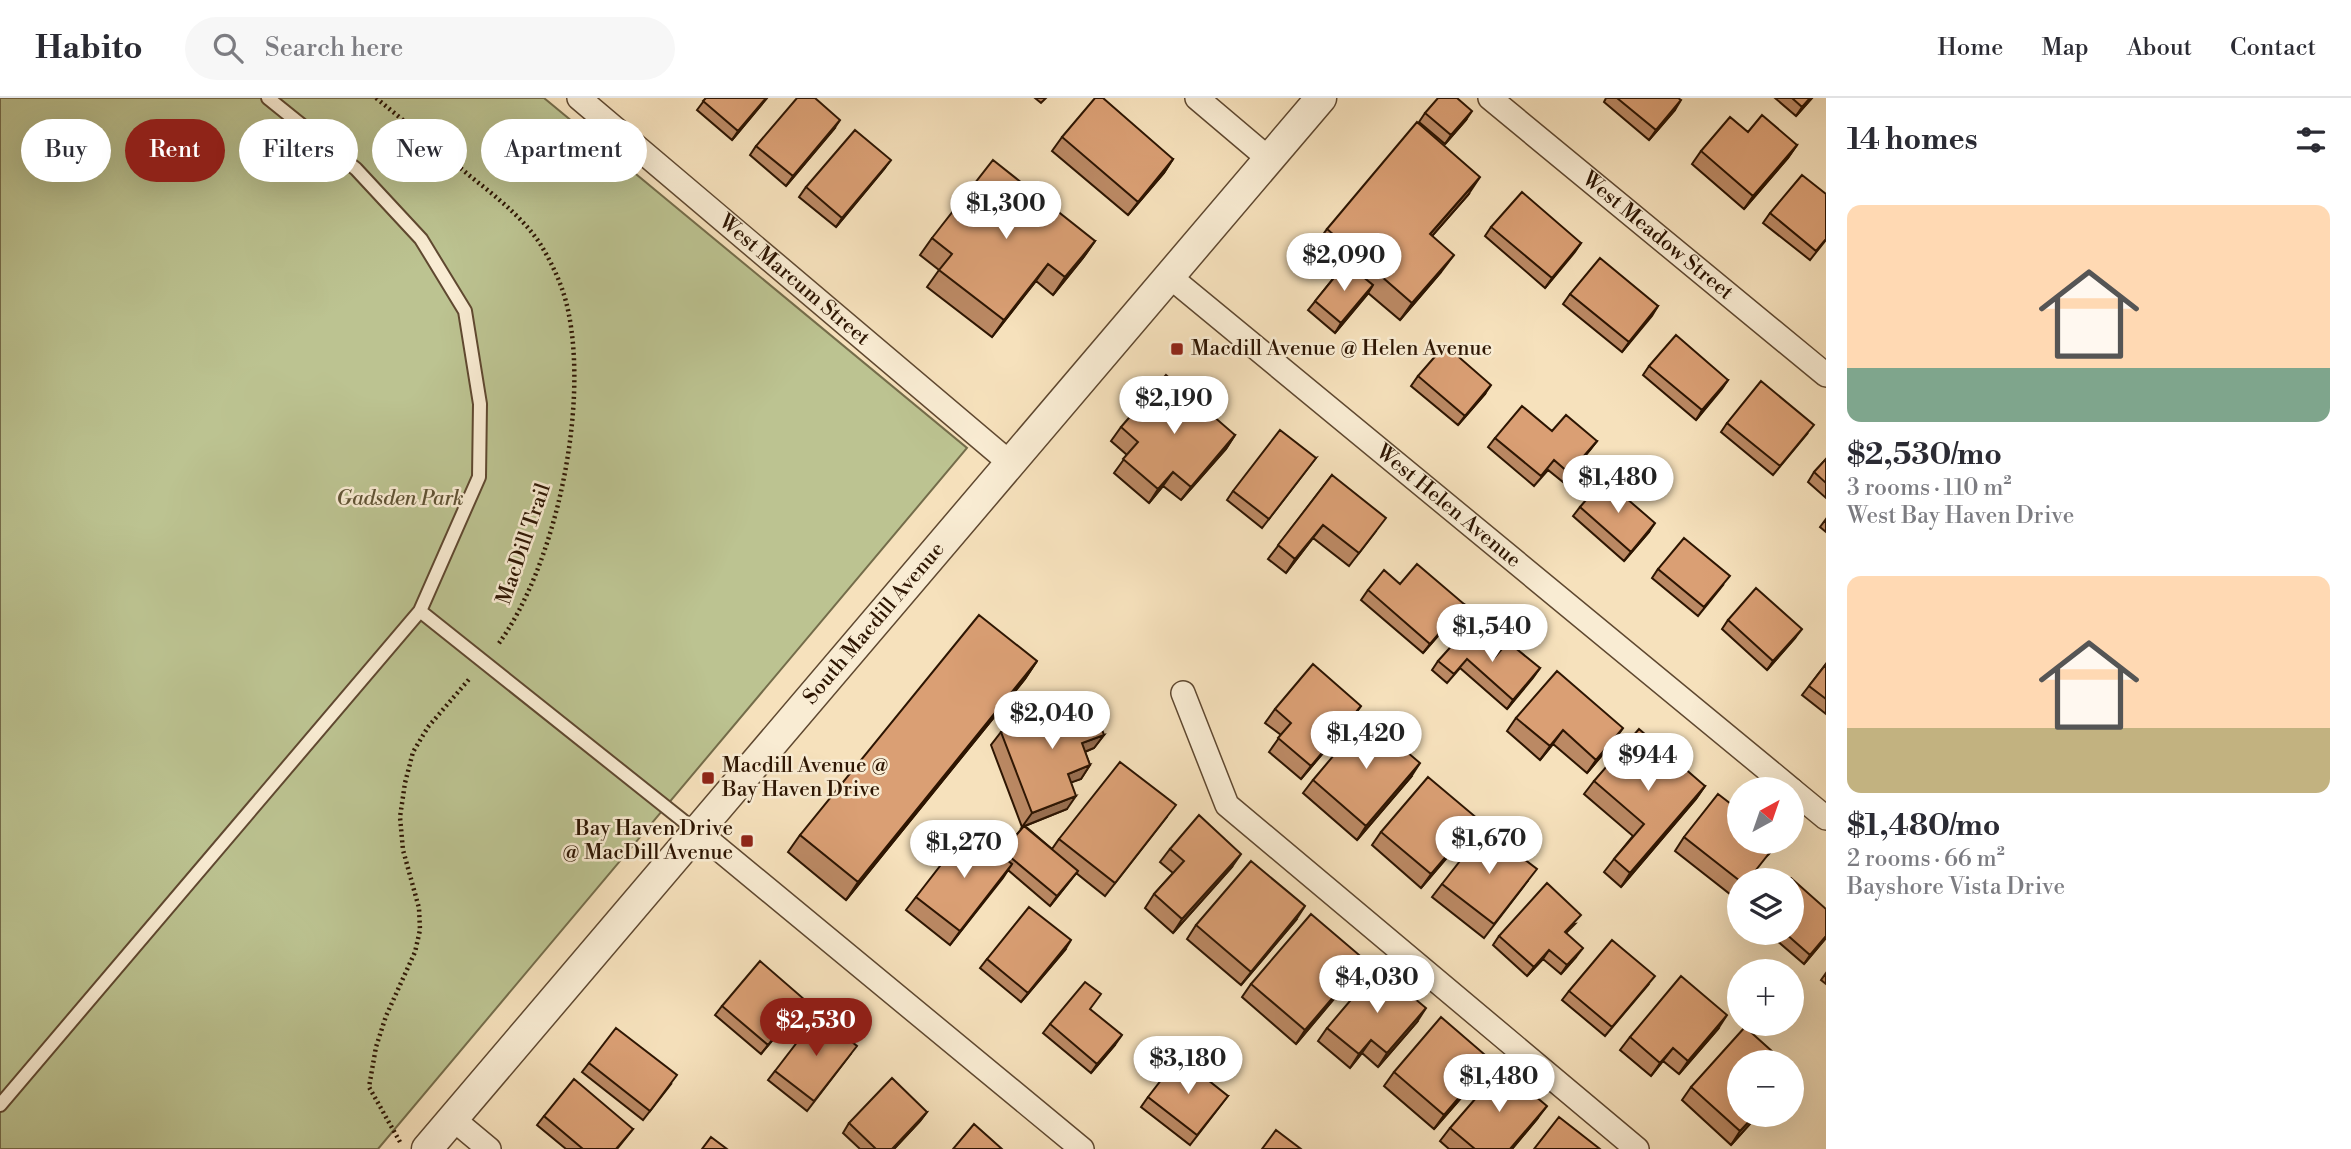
<!DOCTYPE html>
<meta charset="utf-8">
<style>
:root{--surface:#fff;--page:#f7f7f7;--text:#2b2b33;--muted:#7c7c81;--line:#e1e1e2;--accent:#8f2418}
body{margin:0;font-family:"Libre Bodoni",serif;background:var(--page);color:var(--text);height:100vh;display:flex;flex-direction:column;font-size:26px;white-space:nowrap}
*{box-sizing:border-box;margin:0}
p{font-size:23px;color:var(--muted)}
.icon{flex:none;width:38px;height:38px;fill:none;stroke:currentColor;stroke-width:2;stroke-linecap:round;stroke-linejoin:round}
.map{position:relative;flex:1;overflow:hidden}
.sheet{display:flex;flex-direction:column;background:var(--surface);width:525px}
.sheet>*{flex:none}
.top-card{position:absolute;left:21px;top:21px;width:665px;height:63px;display:flex;gap:14px}
.needle{width:46px;rotate:40deg}
.controls{position:absolute;left:1727px;top:679px;display:grid;gap:14px}
.controls a{display:grid;place-items:center;width:77px;height:77px;border-radius:50%;background:var(--surface);box-shadow:0 7px 28px #0002;font-size:35px}
.price{position:absolute;translate:-50% -60px;padding:0 16px;border-radius:24px;background:#fff;color:#222;font-size:23px;line-height:46px;filter:drop-shadow(0 2px 4px #0008)}
.price::after{content:'';position:absolute;left:50%;top:42px;width:21px;height:16px;margin-left:-10px;background:inherit;clip-path:polygon(0 0,100% 0,50% 100%)}
.price.selected{background:var(--accent);color:#fff}
ul{padding:0;list-style:none}
li{display:grid;align-content:center;gap:14px;height:371px;padding:0 21px}
li span{display:grid;place-items:center;height:217px;border-radius:14px;color:#555}
li>.icon{margin-inline-start:auto}
span .icon{width:126px;height:126px;fill:#fffc;stroke-width:1}
li b{font-size:30px}
h2{display:flex;justify-content:space-between;align-items:center;height:84px;padding:0 21px;font-size:30px}
.chip{padding:0 24px;border-radius:32px;background:var(--surface);box-shadow:0 7px 28px #0002;font-size:24px;line-height:63px}
.chip.selected{background:var(--accent);color:#fff}
header{display:flex;align-items:center;gap:42px;box-sizing:border-box;height:98px;padding:0 35px;background:var(--surface);border-bottom:2px solid var(--line)}
header strong{font-size:33px}
nav{display:flex;gap:38px;margin-inline-start:auto;font-size:24px}
.search{width:490px;height:63px;background:var(--page);display:flex;align-items:center;gap:18px;box-sizing:border-box;padding:0 24px;border-radius:38px;color:var(--muted);font-size:26px}
main{display:flex;flex:1;min-height:0}
.map>svg:first-child{display:block}
.green{fill:#bcc391;stroke:#746c4a;stroke-width:2}
.lines{fill:none;stroke-linecap:round;stroke-linejoin:round}
.service-casing{stroke:#5f4830;stroke-width:16}
.minor-casing{stroke:#5f4830;stroke-width:26}
.tertiary-casing{stroke:#5f4830;stroke-width:33}
.path{stroke:#2d1502;stroke-width:4.5;stroke-dasharray:2 3.5;stroke-linecap:butt}
.service{stroke:#f9ecd3;stroke-width:12}
.minor{stroke:#f9ecd3;stroke-width:23}
.tertiary{stroke:#f9ecd3;stroke-width:30}
.wall{fill:#bb8964;stroke:#2d1502;stroke-width:2}
.shaded-wall{fill:#996f51;stroke:#2d1502;stroke-width:2}
.building{fill:#da9f74;stroke:#2d1502;stroke-width:2}
.poi-dot{fill:#8f2418;stroke:#f9ecd3;stroke-width:2.5}
.labels{text-anchor:middle;dominant-baseline:central;stroke-width:5;stroke-linejoin:round;paint-order:stroke}
.street-label{font-size:21px;fill:#2d1502;stroke:#f9ecd3}
.poi-label{font-size:21px;fill:#2d1502;stroke:#f9ecd3;text-anchor:start}
.park-label{font-size:21px;font-style:italic;fill:#5f5234;stroke:#f9ecd3}
</style>
<header>
<strong>Habito</strong>
<div class="search"><svg class="icon" aria-label="search" viewBox="0 0 24 24"><circle cx="10" cy="10" r="6"/><path d="M15 15l6 6"/></svg>Search here</div>
<nav><a>Home</a><a>Map</a><a>About</a><a>Contact</a></nav>
</header>
<main>
<div class="map">
<svg width="1826" height="1051" viewBox="0 0 1826 1051">
<rect width="100%" height="100%" fill="#f6e1bc"/>
<filter id="stains"><feTurbulence type="fractalNoise" baseFrequency=".00286" numOctaves="4"/><feColorMatrix values="0 0 0 0 .2 0 0 0 0 .09 0 0 0 0 .02 0 0 0 .5 -.17"/></filter>
<radialGradient id="worn" r=".72"><stop offset=".6" stop-color="#630" stop-opacity="0"/><stop offset="1" stop-color="#630" stop-opacity=".3"/></radialGradient>
<path class="green" d="M0,0h544l423,350 -589,701h-378z"/>
<g class="lines">
<g class="service-casing">
<path id="service" d="M420,513l276,220
M0,1007l420,-494 59,-134 1,-73 -15,-93 -44,-72 -65,-70 -88,-71"/>
</g>
<g class="minor-casing">
<g id="minor">
<path id="s1" d="M579,0l431,365"/>
<path d="M1197,0l72,61"/>
<path id="s2" d="M1490,0l336,277"/>
<path id="s3" d="M1169,178l622,513"/>
<path d="M1183,595l44,112 410,344"/>
<path d="M1792,692l34,28"/>
<path d="M697,733l385,318"/>
<path d="M453,1021l36,30"/>
</g>
</g>
<g class="tertiary-casing">
<g id="tertiary">
<path id="s4" d="M427,1051l894,-1051"/>
</g>
</g>
<path class="path" d="M376,0c32,26 63,52 94,78 25,20 51,40 69,66 13,21 24,44 29,68 21,98 -12,256 -71,336
M400,1044l-31,-55 7,-40 10,-31 29,-64 5,-22 -1,-22 -16,-58 -3,-33 5,-34 8,-31 15,-25 43,-50"/>
<use href="#service" class="service"/>
<use href="#minor" class="minor"/>
<use href="#tertiary" class="tertiary"/>
</g>
<path class="wall" d="M706,0h61l-35,42 -35,-30z
M1035,0h11l-5,5z
M1606,0h72l-3,12 -26,30 -45,-38z
M1775,0h37l-16,18z
M1425,15l41,7 -21,24 -26,-22z
M834,31l-48,57 -36,-31 6,-9z
M1062,39l111,22 -9,14 -36,42 -76,-64z
M1797,47l-9,13 -44,51 -52,-45 9,-13z
M884,71l-48,58 -37,-30 7,-10z
M1826,96v46l-16,20 -47,-37 7,-10z
M1468,97l-36,41 9,36 -41,48 -32,-27 -33,40 -27,-23 33,-41 -26,-23 12,-17z
M1491,129l90,16 -36,45 -60,-52z
M932,140l163,3 -12,17 -30,37 -17,-14 -44,56 -65,-50 12,-17 -19,-15z
M1570,196l88,12 -36,46 -59,-48z
M1649,268l79,14 -32,40 -53,-45z
M1418,278l67,18 -27,31 -47,-39z
M1727,325l80,11 -34,41 -52,-43z
M1121,329l114,8 -9,14 -45,51 -18,-14 -14,17 -35,-30 13,-18 -16,-14z
M1552,333l45,10 -34,41 -15,-12 -14,16 -46,-39 7,-9z
M1316,360l-54,70 -35,-28 6,-9z
M1826,361v39l-18,-16 6,-10z
M1332,377l44,56 -27,35 -36,-28 -27,35 -18,-14z
M1580,409l69,25 -25,29 -51,-45z
M1826,421v13l-6,-5z
M1658,471l65,16 -25,31 -46,-38z
M1400,486l64,20 -6,9 -35,40 -62,-53 7,-10z
M1728,522l67,18 -28,32 -45,-41z
M1495,559l45,11 -33,41 -47,-41 -13,15 -15,-13 6,-9z
M1037,563l-12,18 -179,221 -58,-48 12,-17z
M1826,566v50l-24,-19z
M1275,611l77,10 -51,60 -32,-27 12,-17 -16,-12z
M1516,620l98,23 -27,32 -34,-29 -13,16 -33,-29z
M1001,634l103,3 -10,13 -9,4 5,13 -9,14 -10,3 -4,27 -42,17 27,23 7,-10 107,-21 -61,78 -29,-23 -26,33 -42,-36 -58,75 -44,-35 10,-13 84,-42 24,-29 -2,1 -31,-82z
M1411,679l-54,63 -54,-47 10,-13z
M1594,683l111,5 -9,13 -75,88 -17,-15 10,-13 19,-23 -49,-42z
M1478,721l-10,14 -47,55 -49,-43 9,-13z
M1684,739l94,5 -9,12 -29,26v12l-5,6 -60,-47z
M1170,751l62,18 -59,66 -28,-25 9,-14 19,-21 -13,-11z
M1527,784l-43,56 -52,-41 10,-13z
M1296,822l-55,65 -54,-46 9,-14z
M1575,826l-9,9 10,24 -15,17 -18,-15 -16,17 -34,-31 6,-9z
M1768,835h24l34,5 -22,26z
M1065,852l-44,52 -41,-34 7,-9z
M1365,862l-10,14 -59,70 -54,-47 9,-13z
M1826,875v11l-5,-4z
M1648,887l-43,51 -43,-36 7,-9z
M805,902l-44,54 -46,-39 7,-9z
M1090,911l25,36 -24,28 -48,-40 7,-9z
M1417,924l-39,45 -16,-14 -12,15 -32,-27 9,-13z
M1718,931l-39,45 -16,-13 -12,15 -31,-26 10,-13z
M850,957l-43,56 -39,-31 7,-9z
M589,965l82,21 -28,36 -61,-48z
M1394,974l88,2 -48,55 -50,-43z
M1691,989l49,28h18l-27,30 -49,-45z
M1228,998l-38,49 -49,-38 7,-10z
M927,1014l-7,9 -26,28h-34l-17,-16 6,-10z
M544,1018l89,13 -16,20h-51l-29,-24z
M1537,1021l-25,30h-63l-9,-8 10,-13z"/>
<path class="shaded-wall" d="M766,0h1l-35,42 6,-9z
M1810,0h2l-16,18 6,-9z
M1681,2l-6,10 -26,30 7,-10z
M1472,13l-6,9 -21,24 6,-9z
M840,22l-6,9 -48,57 7,-10z
M1797,47l-9,13 -44,51 9,-13z
M1173,61l-9,14 -36,42 10,-13z
M891,62l-7,9 -48,58 6,-9z
M1480,79l-12,18 -50,57 12,-18z
M1095,143l-12,17 -30,37 12,-18z
M1581,145l-6,9 -30,36 7,-10z
M1454,157l-13,17 -41,48 12,-17z
M1048,166l-12,17 -44,56 12,-17z
M1373,187l-6,10 -32,38 6,-10z
M1658,208l-6,10 -30,36 7,-10z
M1728,282l-6,9 -26,31 6,-10z
M1491,287l-6,9 -27,31 7,-9z
M1235,337l-9,14 -45,51 10,-13z
M1597,343l-7,9 -27,32 6,-9z
M1173,374l-10,14 -14,17 9,-14z
M1655,425l-6,9 -25,29 7,-9z
M1323,427l-10,13 -27,35 9,-14z
M1464,506l-6,9 -35,40 7,-9z
M1802,531l-7,9 -28,32 6,-9z
M1037,563l-12,18 -179,221 12,-18z
M1540,570l-7,10 -26,31 6,-9z
M1361,608l-9,13 -51,60 10,-13z
M1623,630l-9,13 -27,32 9,-13z
M1563,632l-10,14 -13,16 10,-14z
M1104,637l-10,13 -22,9 10,-14z
M1420,665l-9,14 -54,63 9,-14z
M1090,667l-9,14 -22,8 9,-13z
M1705,688l-9,13 -75,88 9,-14z
M1076,698l-9,13 -45,18 10,-14z
M1478,721l-10,14 -47,55 10,-14z
M1241,756l-9,13 -59,66 9,-14z
M1012,766l-9,14 -53,67 10,-14z
M1078,773l-7,9 -21,26 7,-10z
M1305,808l-9,14 -55,65 10,-13z
M1826,838v2l-22,26 6,-9z
M1071,842l-6,10 -44,52 7,-9z
M1583,850l-7,9 -15,17 6,-9z
M1549,852l-6,9 -16,17 7,-9z
M1365,862l-10,14 -59,70 9,-14z
M805,902l-6,9 -38,45 7,-9z
M1426,910l-9,14 -39,45 9,-14z
M1727,917l-9,14 -39,45 9,-13z
M1122,937l-7,10 -24,28 6,-9z
M1371,942l-9,13 -12,15 9,-14z
M1673,950l-10,13 -12,15 9,-13z
M1491,962l-9,14 -48,55 10,-14z
M1547,1008l-10,13 -25,30h-2z
M927,1014l-7,9 -26,28h-2z
M1755,1017h3l-27,30 9,-14z"/>
<path class="building" d="M706,0h60l-28,33 -35,-30z
M797,0h18l25,22 -47,56 -37,-30z
M1095,0h8l70,61 -35,43 -76,-65z
M1438,0h19l15,13 -21,24 -26,-22z
M1617,0h61l3,2 -25,30z
M1792,0h18l-8,9z
M1762,17l35,30 -44,51 -52,-45 29,-34 18,15z
M1417,24l63,55 -50,57 24,21 -42,48 -85,-74z
M855,32l36,30 -49,58 -36,-31z
M993,62l102,81 -30,36 -17,-13 -44,56 -65,-50 13,-16 -20,-16z
M1802,77l24,19v45l-10,12 -46,-38z
M1522,94l59,51 -29,35 -61,-51z
M1600,160l58,48 -29,36 -59,-48z
M1346,165l27,22 -32,38 -26,-22z
M1676,237l52,45 -26,30 -53,-44z
M1445,247l46,40 -26,31 -47,-40z
M1166,277l69,60 -44,52 -18,-15 -15,17 -35,-30 15,-17 -17,-15z
M1761,283l53,44 -34,41 -53,-43z
M1522,308l30,25 14,-16 31,26 -28,32 -15,-13 -13,16 -46,-38z
M1280,332l36,28 -47,61 -36,-28z
M1826,361v24l-12,-11z
M1332,377l54,43 -27,35 -36,-28 -28,34 -17,-14z
M1604,381l51,44 -24,29 -51,-45z
M1684,440l46,38 -26,31 -46,-38z
M1417,466l47,40 -34,40 -62,-54 16,-20 16,14z
M1756,490l46,41 -29,32 -45,-41z
M979,517l58,46 -179,221 -58,-47z
M1465,533l30,26 13,-15 32,26 -27,32 -46,-41 -13,15 -16,-13z
M1313,566l48,42 -50,60 -33,-28 13,-15 -16,-14z
M1826,566v35l-17,-13z
M1557,573l66,57 -27,32 -33,-30 -13,16 -34,-28z
M1089,597l15,40 -22,8 8,22 -22,9 8,22 -44,17 -31,-81z
M1366,619l54,46 -54,63 -53,-46z
M1639,631l66,57 -75,87 -16,-14 30,-35 -50,-43z
M1120,664l56,43 -61,78 -56,-44z
M1428,679l50,42 -47,55 -50,-42z
M1718,696l22,17v31h38l-30,38 -8,1 -56,-44z
M1199,717l42,39 -59,65 -28,-25 30,-33 -14,-12z
M1024,728l54,45 -21,25 -54,-45z
M1485,731l52,40 -43,55 -52,-40z
M968,732l44,34 -52,67 -44,-34z
M1251,763l54,45 -54,66 -55,-47z
M1791,780l35,31v27l-16,19 -25,-22h7v-53h-3z
M1547,785l34,32 -16,17 18,16 -16,17 -18,-15 -15,17 -35,-31z
M1029,809l42,33 -43,53 -41,-34z
M1311,816l54,46 -60,70 -54,-46z
M1612,842l43,36 -43,51 -43,-36z
M760,863l45,39 -37,45 -46,-39z
M1378,870l48,40 -39,45 -16,-13 -12,14 -32,-26z
M1681,878l46,39 -39,46 -15,-13 -13,15 -30,-26z
M1085,884l16,12 -11,15 32,26 -25,29 -47,-40z
M818,917l39,31 -43,55 -39,-30z
M1441,919l50,43 -47,55 -50,-43z
M1745,929l39,35h-44v53h15l-15,16 -49,-44z
M616,930l61,47 -27,36 -61,-48z
M1179,959l49,39 -31,39 -49,-38z
M1502,970l45,38 -37,43h-35l-25,-21z
M892,980l35,34 -35,37h-16l-27,-26z
M574,981l59,50 -17,20h-33l-39,-33z
M1559,1019l41,32h-66z
M974,1026l28,25h-49z
M1276,1032l25,19h-39z
M711,1039l16,12h-25z"/>
<g class="poi-dot">
<rect x="1170" y="244" width="14" height="14" rx="3.5"/>
<rect x="701" y="673" width="14" height="14" rx="3.5"/>
<rect x="740" y="736" width="14" height="14" rx="3.5"/>
</g>
<g class="labels">
<g class="street-label">
<text stroke="none"><textPath href="#s2" startOffset="217">West Meadow Street</textPath></text>
<text stroke="none"><textPath href="#s1" startOffset="282">West Marcum Street</textPath></text>
<text stroke="none"><textPath href="#s3" startOffset="362">West Helen Avenue</textPath></text>
<text transform="translate(524 446) rotate(-71)">MacDill Trail</text>
<text stroke="none"><textPath href="#s4" startOffset="690">South Macdill Avenue</textPath></text>
</g>
<g class="poi-label">
<text x="1191" y="251">Macdill Avenue @ Helen Avenue</text>
<text x="722" y="668">Macdill Avenue @<tspan x="722" dy="24">Bay Haven Drive</tspan></text>
<text x="733" y="731" text-anchor="end">Bay Haven Drive<tspan x="733" dy="24">@ MacDill Avenue</tspan></text>
</g>
<g class="park-label">
<text x="400" y="401">Gadsden Park</text>
</g>
</g>
<rect width="100%" height="100%" filter="url(#stains)"/>
<rect width="100%" height="100%" fill="url(#worn)"/>
</svg>
<div class="controls">
<a><svg class="needle" viewBox="-14 -14 28 28"><path d="M0-13l5 13h-10z" fill="#e53935"/><path d="M0 13l5-13h-10z" fill="#7c7c81"/></svg></a>
<a><svg class="icon" aria-label="layers" viewBox="0 0 24 24"><path d="M12 4l9 5-9 5-9-5zM3 14l9 5 9-5"/></svg></a>
<a>+</a>
<a>−</a>
</div>
<b class="price" style="left:1006px;top:143px">$1,300</b>
<b class="price" style="left:1344px;top:195px">$2,090</b>
<b class="price" style="left:1174px;top:338px">$2,190</b>
<b class="price" style="left:1618px;top:417px">$1,480</b>
<b class="price" style="left:1492px;top:566px">$1,540</b>
<b class="price" style="left:1052px;top:653px">$2,040</b>
<b class="price" style="left:1366px;top:673px">$1,420</b>
<b class="price" style="left:1648px;top:695px">$944</b>
<b class="price" style="left:1489px;top:778px">$1,670</b>
<b class="price" style="left:964px;top:782px">$1,270</b>
<b class="price" style="left:1377px;top:917px">$4,030</b>
<b class="price selected" style="left:816px;top:960px">$2,530</b>
<b class="price" style="left:1188px;top:998px">$3,180</b>
<b class="price" style="left:1499px;top:1016px">$1,480</b>
<div class="top-card">
<a class="chip">Buy</a>
<a class="chip selected">Rent</a>
<a class="chip">Filters</a>
<a class="chip">New</a>
<a class="chip">Apartment</a>
</div>
</div>
<section class="sheet">
<h2>14 homes<svg class="icon" aria-label="filters" viewBox="0 0 24 24"><path d="M4 7h16M4 17h16"/><circle cx="9" cy="7" r="2"/><circle cx="15" cy="17" r="2"/></svg></h2>
<ul>
<li><span style="background:linear-gradient(#ffd9b3 75%,#7fa58c 0)"><svg class="icon" aria-label="home" viewBox="0 0 24 24"><path d="M3 11l9-7 9 7M6 9v11h12V9"/></svg></span><div><b>$2,530/mo</b><p>3 rooms · 110 m²</p><p>West Bay Haven Drive</p></div></li>
<li><span style="background:linear-gradient(#ffd9b3 70%,#c2b280 0)"><svg class="icon" aria-label="home" viewBox="0 0 24 24"><path d="M3 11l9-7 9 7M6 9v11h12V9"/></svg></span><div><b>$1,480/mo</b><p>2 rooms · 66 m²</p><p>Bayshore Vista Drive</p></div></li>
</ul>
</section>
</main>
